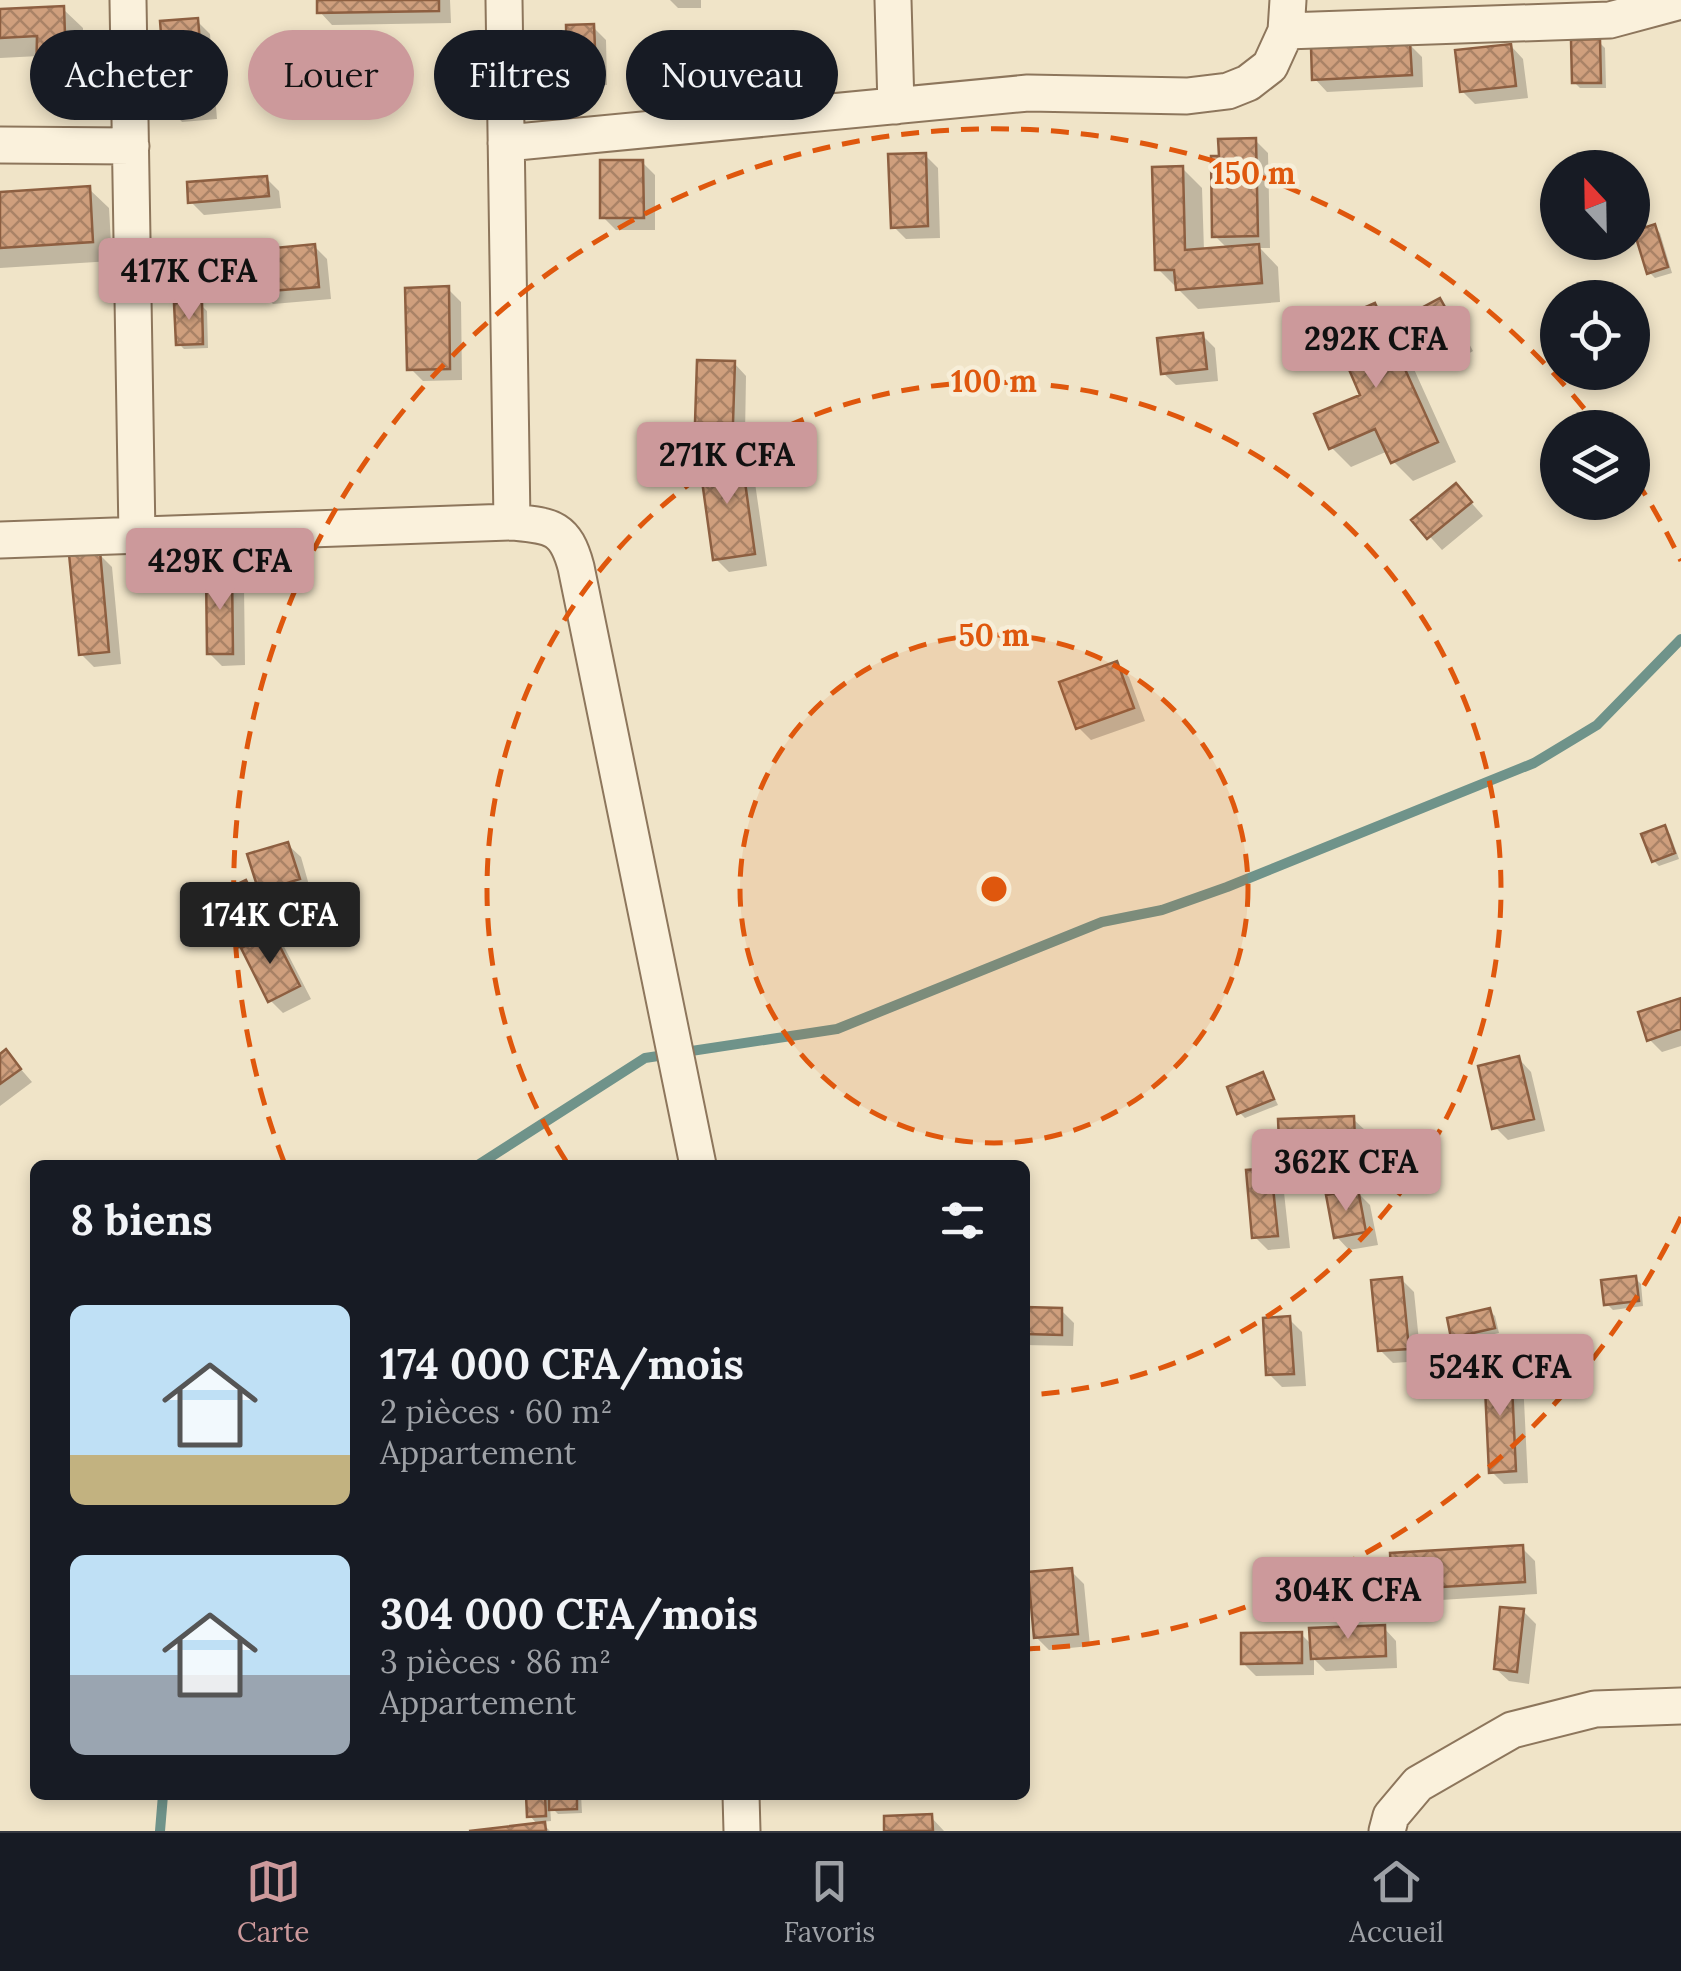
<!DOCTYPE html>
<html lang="fr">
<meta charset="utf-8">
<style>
:root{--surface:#171b24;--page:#242831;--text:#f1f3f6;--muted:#9ea1a6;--line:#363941;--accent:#cc999b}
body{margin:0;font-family:Lora,serif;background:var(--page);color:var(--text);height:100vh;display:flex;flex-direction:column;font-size:38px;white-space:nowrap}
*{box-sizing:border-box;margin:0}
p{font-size:32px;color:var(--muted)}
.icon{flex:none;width:55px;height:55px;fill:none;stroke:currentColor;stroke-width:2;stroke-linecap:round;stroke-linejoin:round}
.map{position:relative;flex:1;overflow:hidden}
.drawer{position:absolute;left:30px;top:1160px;width:1000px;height:640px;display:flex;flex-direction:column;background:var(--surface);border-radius:15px;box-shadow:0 5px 15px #0003}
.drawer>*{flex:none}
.guide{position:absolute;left:30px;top:30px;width:1000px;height:90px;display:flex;gap:20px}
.needle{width:65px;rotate:338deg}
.tools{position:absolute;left:1540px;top:150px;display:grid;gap:20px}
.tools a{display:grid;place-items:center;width:110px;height:110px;border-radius:50%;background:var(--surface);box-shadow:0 5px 15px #0003;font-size:50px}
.price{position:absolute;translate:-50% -85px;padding:0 22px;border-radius:10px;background:var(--accent);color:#111;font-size:32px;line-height:65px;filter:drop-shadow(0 2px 5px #0008)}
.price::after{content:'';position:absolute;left:50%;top:60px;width:30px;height:22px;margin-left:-15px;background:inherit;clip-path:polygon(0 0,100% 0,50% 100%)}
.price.on{background:#222;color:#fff}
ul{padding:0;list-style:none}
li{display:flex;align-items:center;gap:30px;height:250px;padding:0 40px}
li span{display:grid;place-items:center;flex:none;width:280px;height:200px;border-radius:15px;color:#555}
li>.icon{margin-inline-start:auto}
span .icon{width:120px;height:120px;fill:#fffc;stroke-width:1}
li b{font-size:42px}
h2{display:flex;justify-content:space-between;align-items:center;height:120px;padding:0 40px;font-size:42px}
.pill{padding:0 35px;border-radius:45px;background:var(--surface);box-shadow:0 5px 15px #0003;font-size:35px;line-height:90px}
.pill.on{background:var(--accent);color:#111}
.menu{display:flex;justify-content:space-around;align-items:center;height:140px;border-top:2px solid var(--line);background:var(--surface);font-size:28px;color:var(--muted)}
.menu a{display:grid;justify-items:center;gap:5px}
.menu .on{color:var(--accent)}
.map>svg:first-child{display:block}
.shadow{fill:#0003}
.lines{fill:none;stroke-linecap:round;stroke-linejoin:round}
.stream{stroke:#6f938a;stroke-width:10}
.building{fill:url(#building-cross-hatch);stroke:#8d5f41;stroke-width:2.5}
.minor-casing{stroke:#8d765c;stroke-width:39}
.minor{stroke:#faf1dc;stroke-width:35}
.ring{fill:none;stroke:#df570d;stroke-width:5;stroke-dasharray:18 12}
.centre{fill:#df570d;stroke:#f7eed8;stroke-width:5}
.ring-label{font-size:30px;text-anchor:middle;font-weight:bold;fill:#df570d;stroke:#f7eed8;stroke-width:9;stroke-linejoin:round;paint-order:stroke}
</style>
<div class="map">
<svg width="1681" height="1831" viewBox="0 0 1681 1831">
<defs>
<pattern id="building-cross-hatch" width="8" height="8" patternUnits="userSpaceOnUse" patternTransform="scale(2.5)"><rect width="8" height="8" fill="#cf9f7d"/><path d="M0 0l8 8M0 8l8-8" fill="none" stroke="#a98266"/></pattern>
</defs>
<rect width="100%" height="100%" fill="#f0e4c8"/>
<path class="shadow" d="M319,0h131l1,23 -119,2 -12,-13z
M670,0h31v8h-23z
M63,9l20,19v9h4l20,20 -1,44 -48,-1 -19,-20v-24l-39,2v-46z
M197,21l13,13 7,85 -35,3 -12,-13z
M593,27l13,13 1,45 -24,1 -13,-13z
M1599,42l6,6 1,40h-26l-6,-6z
M1409,44l13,13 1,30 -96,5 -12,-13z
M1511,46l12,13 5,39 -53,6 -13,-13z
M1255,140l13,13 2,95h-10l18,19 2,35 -82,7 -40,-40 24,-101 20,20 2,63 24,-2 -13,-13 6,-78z
M925,155l13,13 2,70 -34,1 -13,-13z
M642,162l13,13v55h-39l-13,-13z
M266,178l13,13 2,17 -77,7 -13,-13z
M89,189l20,19 3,53 -112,7v-73z
M1654,227l6,6 12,40 -17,5 -5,-5z
M1632,240l3,4 -18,9 -8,-11h23z
M315,247l12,12 4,40 -58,5 -12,-13z
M448,289l13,13 1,78 -39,1 -13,-13z
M1440,301l13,13 20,37 -24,14 -13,-13z
M201,305l6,6 1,37 -24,1 -6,-6z
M1375,306l19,19 62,137 -43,19 -20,-20 -5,-10 -37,16 -20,-20 33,-51z
M1202,335l13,13 3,33 -42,4 -13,-12z
M734,363l12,13 -1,59 -34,-1 -13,-12z
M740,456l13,13 14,97 -38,6 -13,-13z
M1468,499l15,17 -41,34 -27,-30z
M99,554l13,13 9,97 -27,3 -13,-13z
M231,574l13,12 1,79 -23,1 -13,-13z
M1116,664l13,13 16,44 -54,19 -13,-13z
M1664,828l6,6 9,25 -20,7 -5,-5z
M288,845l13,12 10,35 -37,11 -13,-12z
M245,883l13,13 53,103 -28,14 -13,-13 -29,-55z
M1681,1001v45l-19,6 -13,-13z
M6,1052l26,30 -32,24v-49z
M1519,1059l12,13 14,59 -37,9 -13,-13z
M1263,1075l15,30 -33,13 -6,-6z
M1353,1119l13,12 1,21 -73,3 -13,-13z
M1270,1170l13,13 7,65 -22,2 -13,-13z
M1357,1192l13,13 8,40 -29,5 -12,-13z
M1635,1278l6,6 2,22 -30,4 -6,-6z
M1401,1279l13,13 7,69 -28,2 -13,-13z
M1025,1309l36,1 13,13 -1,23 -48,-1z
M1490,1311l5,5 4,17 -40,9 -6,-6z
M1289,1319l13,13 4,54 -24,1 -13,-13z
M1510,1367l13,13 5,103 -24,1 -13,-13z
M1522,1548l13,13 2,33 -129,8 -13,-13z
M1071,1571l13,13 6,62 -41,4 -13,-13z
M1523,1611l13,13 -7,60 -20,-3 -13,-12z
M1384,1628l12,13 1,27 -71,3 -12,-12v16l-58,1 -13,-13 58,-29 12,12z
M528,1795h53l1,18 -24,1 -8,-8 1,15 -10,1 9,9h-62l50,-6 -8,-9z
M931,1817l13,14h-57z"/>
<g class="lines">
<path class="stream" d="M478,1165l167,-107 192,-29 265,-107 60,-12 65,-23 307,-124 63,-38 84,-86
M160,1831l3,-36"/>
</g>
<path class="building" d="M317,0h122v11l-122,2z
M64,6l1,29h23l-1,47 -51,-1 1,-45 -37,2v-29z
M198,18l7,89 -38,3 -7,-89z
M594,24l2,49 -29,1 -1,-49z
M1600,39l1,44h-29l-1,-43z
M1410,42l2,33 -100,5 -1,-33z
M1511,44l5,42 -56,6 -5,-42z
M1256,138l2,98 -46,1 -1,-81h8l-1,-17z
M926,153l2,73 -37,2 -3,-74z
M600,160h43l1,58h-44z
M1183,166l2,84 74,-6 3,39 -86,7 -2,-20h-19l-3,-103z
M267,176l2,20 -81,7 -1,-21z
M90,186l3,56 -93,6v-56z
M1655,224l13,43 -21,7 -13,-43z
M315,244l4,43 -61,5 -4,-42z
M449,286l1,83 -43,1 -2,-82z
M1440,298l22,40 -28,16 -22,-41z
M202,302l1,42 -27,1 -2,-42z
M1375,303l63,139 -47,21 -16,-34 -46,20 -15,-35 46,-19 -31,-72z
M1203,333l4,36 -46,5 -4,-36z
M697,360l38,1 -2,62h-38z
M741,453l14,101 -42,6 -14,-101z
M1456,483l16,19 -45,37 -16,-19z
M100,551l9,101 -30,3 -10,-101z
M206,571h26l1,83h-26z
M1117,661l17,47 -58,21 -17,-47z
M1665,825l10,28 -23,9 -11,-28z
M288,842l12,37 -41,13 -12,-38z
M246,880l25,50 -32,17 -25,-52z
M273,933l27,53 -32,16 -27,-54z
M1681,998v31l-34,12 -9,-29z
M6,1049l15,20 -21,15v-30z
M1519,1056l15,63 -42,10 -14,-63z
M1263,1072l11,27 -37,15 -10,-27z
M1354,1116l1,24 -76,3 -1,-24z
M1271,1168l7,68 -26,2 -6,-68z
M1358,1189l8,43 -32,6 -8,-43z
M1636,1276l3,25 -35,4 -3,-25z
M1402,1277l7,72 -31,2 -7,-71z
M1025,1307l37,1v27l-37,-1z
M1490,1308l5,20 -44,10 -4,-20z
M1290,1316l4,58 -28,1 -3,-57z
M1511,1364l5,107 -27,2 -5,-107z
M1523,1545l2,37 -133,8 -2,-37z
M1072,1568l6,66 -44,4 -6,-66z
M1500,1607l24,2 -7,63 -23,-3z
M1385,1625l1,31 -75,3 -2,-31z
M1302,1632v31l-61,1v-31z
M526,1795h19l1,21 -19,1z
M549,1795h28v14l-28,1z
M932,1814l1,17h-49v-15z
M545,1822l1,9h-77z"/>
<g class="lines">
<g class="minor-casing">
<path id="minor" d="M128,0l9,536
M504,0l8,522
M893,0l3,106
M1286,31l324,-11 71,-19
M506,143l522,-50 159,3 41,-5 20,-8 22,-17 16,-35 2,-31
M0,145l131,1
M0,540l512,-18c39,4 53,4 64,45l122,598
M741,1795l1,36
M1387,1831l4,-15 27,-32 94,-54 83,-21 86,-3"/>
</g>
<use href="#minor" class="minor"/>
</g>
<circle cx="994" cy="889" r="254" fill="#df570d" fill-opacity=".12"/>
<g class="ring">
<circle cx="994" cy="889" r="254"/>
<path d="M566 1161A507 507 0 1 1 1029 1395"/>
<path d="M1681 1217A761 761 0 0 1 1027 1649M284 1162A761 761 0 0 1 1598 426M1636 480A761 761 0 0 1 1681 561"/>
</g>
<circle cx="994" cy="889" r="15" class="centre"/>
<g class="ring-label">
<text x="1254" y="184">150 m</text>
<text x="994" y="392">100 m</text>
<text x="994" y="646">50 m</text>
</g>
</svg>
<div class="tools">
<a><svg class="needle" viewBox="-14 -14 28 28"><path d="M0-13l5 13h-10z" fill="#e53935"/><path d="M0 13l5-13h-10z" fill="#9ea1a6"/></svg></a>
<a><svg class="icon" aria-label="locate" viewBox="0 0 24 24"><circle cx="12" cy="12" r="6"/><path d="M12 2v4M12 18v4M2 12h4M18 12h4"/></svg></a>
<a><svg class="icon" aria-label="layers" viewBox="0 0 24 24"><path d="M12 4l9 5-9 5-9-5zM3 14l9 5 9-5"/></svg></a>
</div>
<b class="price" style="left:189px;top:323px">417K CFA</b>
<b class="price" style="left:1376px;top:391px">292K CFA</b>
<b class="price" style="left:727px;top:507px">271K CFA</b>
<b class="price" style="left:220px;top:613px">429K CFA</b>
<b class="price on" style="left:270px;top:967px">174K CFA</b>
<b class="price" style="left:1346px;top:1214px">362K CFA</b>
<b class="price" style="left:1500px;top:1419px">524K CFA</b>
<b class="price" style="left:1348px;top:1642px">304K CFA</b>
<div class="guide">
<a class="pill">Acheter</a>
<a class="pill on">Louer</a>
<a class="pill">Filtres</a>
<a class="pill">Nouveau</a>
</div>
<section class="drawer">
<h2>8 biens<svg class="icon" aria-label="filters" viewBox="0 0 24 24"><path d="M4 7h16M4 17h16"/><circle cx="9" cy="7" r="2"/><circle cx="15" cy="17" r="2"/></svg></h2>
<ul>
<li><span style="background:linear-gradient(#bfe0f5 75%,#c2b280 0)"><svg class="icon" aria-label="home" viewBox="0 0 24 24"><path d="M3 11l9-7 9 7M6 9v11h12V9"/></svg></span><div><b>174 000 CFA/mois</b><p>2 pièces · 60 m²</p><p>Appartement</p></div></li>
<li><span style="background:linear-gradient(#bfe0f5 60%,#9aa5b1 0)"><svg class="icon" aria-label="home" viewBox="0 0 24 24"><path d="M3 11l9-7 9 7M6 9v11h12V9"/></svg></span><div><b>304 000 CFA/mois</b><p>3 pièces · 86 m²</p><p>Appartement</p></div></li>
</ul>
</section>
</div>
<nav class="menu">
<a class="on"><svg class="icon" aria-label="map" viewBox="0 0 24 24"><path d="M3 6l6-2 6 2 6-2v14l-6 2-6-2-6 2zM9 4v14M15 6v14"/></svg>Carte</a>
<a><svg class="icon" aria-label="saved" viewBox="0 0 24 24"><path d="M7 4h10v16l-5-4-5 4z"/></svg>Favoris</a>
<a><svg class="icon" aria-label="home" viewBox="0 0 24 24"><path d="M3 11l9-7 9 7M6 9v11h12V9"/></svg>Accueil</a>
</nav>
